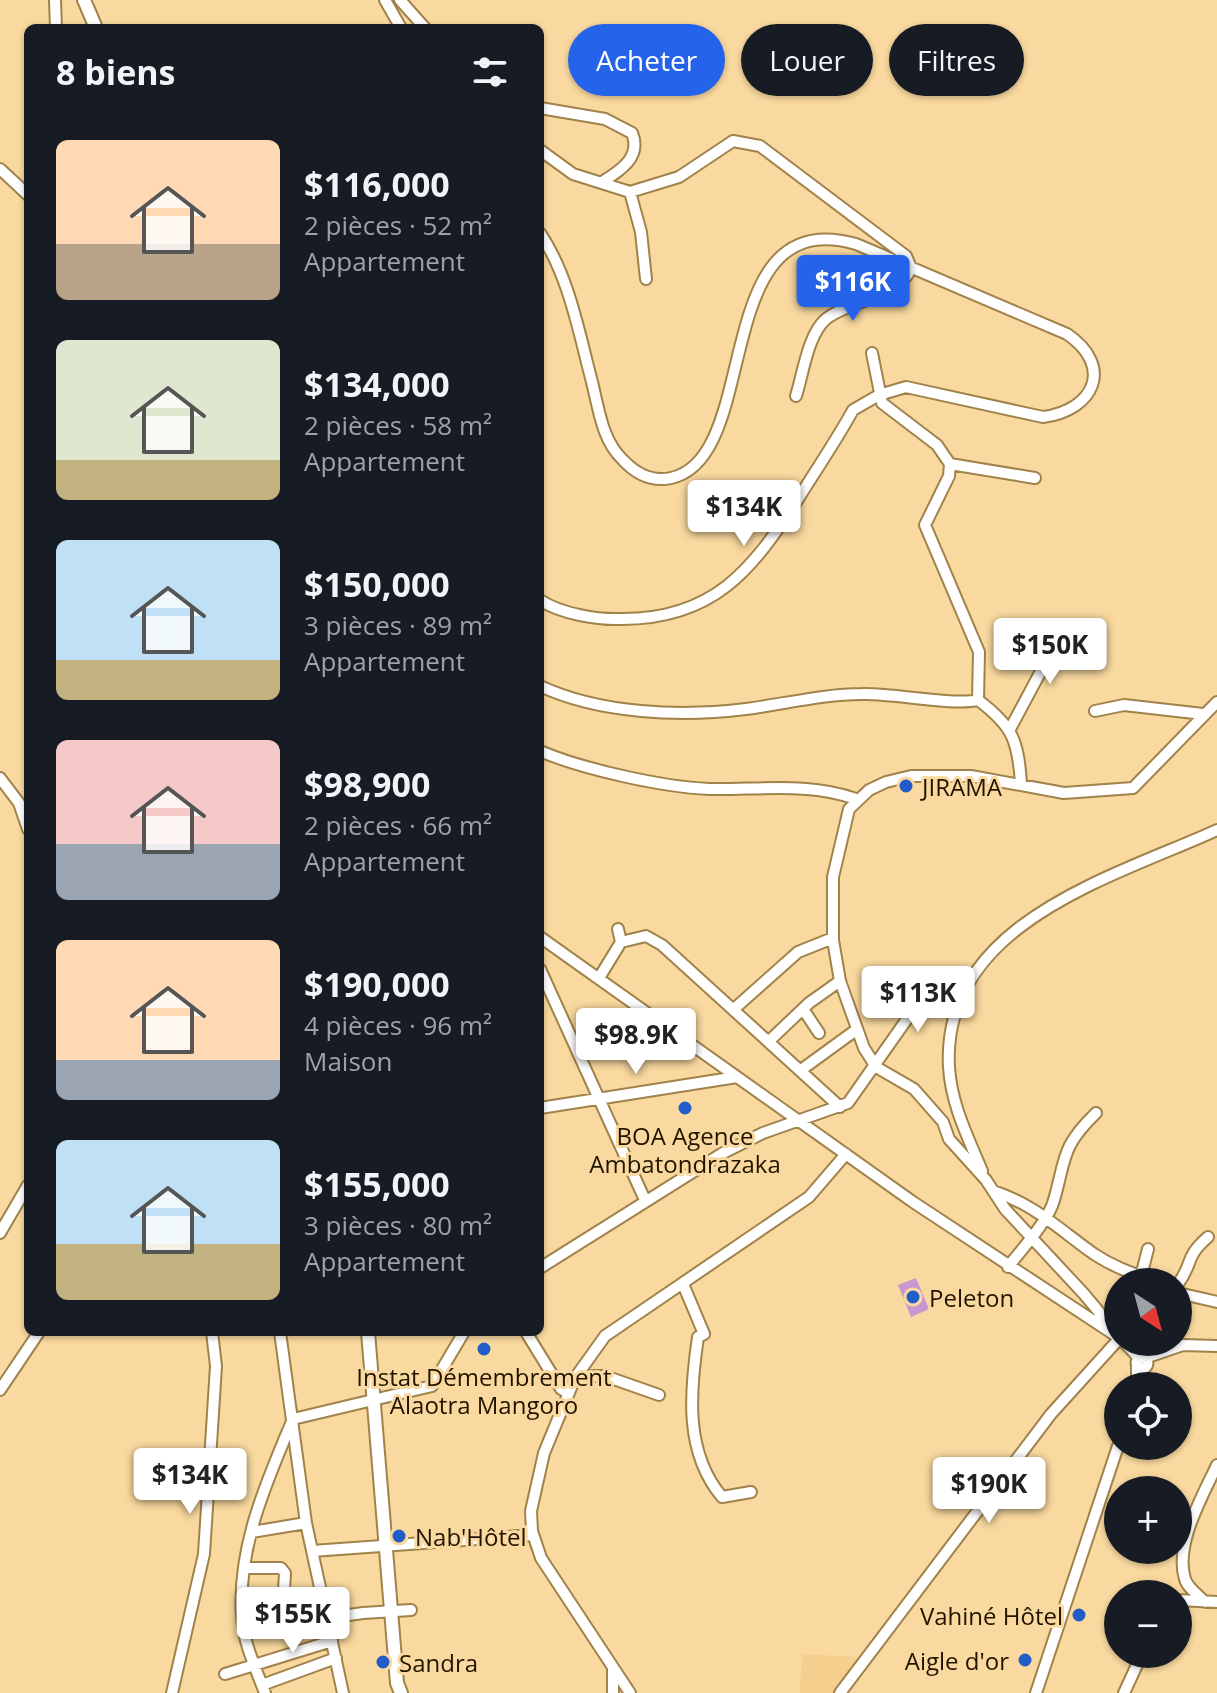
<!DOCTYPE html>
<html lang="fr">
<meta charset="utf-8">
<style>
:root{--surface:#171b24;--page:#20242c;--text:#f1f3f6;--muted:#9ea1a6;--accent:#2563eb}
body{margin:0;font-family:"Open Sans",sans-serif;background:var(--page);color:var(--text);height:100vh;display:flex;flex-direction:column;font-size:30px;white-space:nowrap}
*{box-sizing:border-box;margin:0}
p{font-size:26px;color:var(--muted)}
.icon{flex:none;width:44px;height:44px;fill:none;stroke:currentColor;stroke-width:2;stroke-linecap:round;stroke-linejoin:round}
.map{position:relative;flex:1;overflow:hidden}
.sheet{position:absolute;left:24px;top:24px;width:520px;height:1312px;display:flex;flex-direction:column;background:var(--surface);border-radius:12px;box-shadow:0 2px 6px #0004}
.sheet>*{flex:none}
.hud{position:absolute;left:568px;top:24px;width:528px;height:72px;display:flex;gap:16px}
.needle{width:52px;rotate:144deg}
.controls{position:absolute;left:1104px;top:1268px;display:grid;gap:16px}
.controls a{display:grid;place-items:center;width:88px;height:88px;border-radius:50%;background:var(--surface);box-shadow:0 2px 6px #0004;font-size:40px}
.price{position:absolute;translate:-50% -68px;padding:0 18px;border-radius:8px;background:#fff;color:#222;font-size:26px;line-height:52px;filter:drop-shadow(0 2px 4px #0008)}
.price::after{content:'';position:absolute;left:50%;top:48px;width:24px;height:18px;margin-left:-12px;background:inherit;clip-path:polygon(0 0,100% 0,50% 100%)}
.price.current{background:var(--accent);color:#fff}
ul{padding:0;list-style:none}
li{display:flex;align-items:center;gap:24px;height:200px;padding:0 32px}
li span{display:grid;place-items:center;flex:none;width:224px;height:160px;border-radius:12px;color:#555}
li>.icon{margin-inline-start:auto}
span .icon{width:96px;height:96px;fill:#fffc;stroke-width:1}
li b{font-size:34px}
h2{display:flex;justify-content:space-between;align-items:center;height:96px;padding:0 32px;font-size:34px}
.chip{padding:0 28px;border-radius:36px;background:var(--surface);box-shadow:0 2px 6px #0004;font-size:28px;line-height:72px}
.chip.current{background:var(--accent);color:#fff}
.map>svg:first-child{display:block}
.built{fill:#f4cf8e}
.green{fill:#c896d1}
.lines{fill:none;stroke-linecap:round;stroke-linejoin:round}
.minor-casing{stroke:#a0824a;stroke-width:14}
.major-casing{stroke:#a0824a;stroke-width:16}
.minor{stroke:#fff;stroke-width:10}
.major{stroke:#fff;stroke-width:12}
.poi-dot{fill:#225cc8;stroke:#f9d99f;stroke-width:3}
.labels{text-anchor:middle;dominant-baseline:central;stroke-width:6;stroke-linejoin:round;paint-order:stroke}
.poi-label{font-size:24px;fill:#211501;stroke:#f9d99f;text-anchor:start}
</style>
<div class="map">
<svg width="1217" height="1693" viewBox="0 0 1217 1693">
<rect width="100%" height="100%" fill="#f9d99f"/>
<path class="built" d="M802,1654l56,3 -21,36h-37z"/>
<path class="green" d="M916,1278l13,31 -18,8 -13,-32z"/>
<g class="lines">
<g class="minor-casing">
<path id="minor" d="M55,0l1,28
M385,0l16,28
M400,0l25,28
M540,108l65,11 27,14c10,24 -12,38 -30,49
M540,150l33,24 57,18 49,-15 54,-36 27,5 146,110 5,12c-13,32 -60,31 -85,51 -18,15 -23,55 -30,77
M0,169l28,26
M630,192l11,40 5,47
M540,233c29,43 39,100 52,149 7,28 10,58 31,78 13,14 29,22 48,18 93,-20 36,-276 185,-234l211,90c47,32 28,76 -24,83l-137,-30 -27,8 -26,15c-17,31 -37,60 -55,89 -46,71 -84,120 -176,120 -24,1 -61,-5 -82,-19
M872,353l10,50 55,42 13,19 -1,12 -24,49 54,127 -1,48
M950,464l85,14
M540,686c60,28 141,31 206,23 38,-5 78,-15 116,-15 32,-1 91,12 116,6
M978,700c35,26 40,41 43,83
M1095,711l29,-6 79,9
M1010,729l38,-71 1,-11 -7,-12
M540,751c42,18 122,36 169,38 49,1 101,-7 147,10
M0,778l19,25 9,26
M540,937l373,265 205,135
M621,942l25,-6 16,9 178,162
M540,969l105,231
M599,978l22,-36 -3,-13
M734,1009l64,-57 35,-14
M803,1009l16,24
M769,1041l40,-38 31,-22
M801,1070l55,-40
M540,1108l197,-31
M982,1171c-14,-34 -31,-67 -33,-104 -8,-144 165,-190 268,-237
M993,1191c41,13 67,39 101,63 21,14 41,20 63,28
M0,1233l28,-48
M1008,1267c13,-17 41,-47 46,-67 12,-42 7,-53 42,-87
M540,1268l183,-115 40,-20 85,-30 85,-121
M1140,1280l8,-31
M683,1284l21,50 -6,3c-8,54 -14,115 24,160l29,-5
M1178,1284c16,-22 6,-26 30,-47
M1178,1293l39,9
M1102,1324l-3,-12 -15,-18 -79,-85 -19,-29 -37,-41 -6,-17 -29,-33 -38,-22 -12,-19 -24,-67 -7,-41v-63l16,-68 20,-19 17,-8 25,-6h60l93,17 69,-5 84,-86
M280,1332l26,191 37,170
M526,1332l35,57 8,4
M1124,1342l15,16
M1136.5 1363a5.5 5.5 0 1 1 11 0a5.5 5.5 0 1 1-11 0Z
M1145,1358l38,-13 34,1
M576,1376h29l54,19
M1137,1386v-20
M0,1390l39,-58
M252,1532l54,-9
M312,1551l221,-16
M245,1568h36l4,5 -3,52
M1178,1600l39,2
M1205,1602c-7,-7 -18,-15 -20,-23 -11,-34 18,-84 32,-114
M244,1630l119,-17 48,-3
M613,1670v23
M225,1674l107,-33
M262,1685l74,-27
M172,1693l32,-139 12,-188 -4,-34
M265,1693c-9,-24 -22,-51 -23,-77 -5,-68 25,-136 51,-197l139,-33 32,-54
M630,1693l-89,-135 -9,-27 -1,-20 13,-58 31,-75 30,-42 204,-139 37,-43
M840,1693l211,-279 67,-74
M1036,1693l82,-247
M1124,1693l18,-39"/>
</g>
<g class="major-casing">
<path id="major" d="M84,0l12,28
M368,1332l29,351 4,10"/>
</g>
<use href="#minor" class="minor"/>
<use href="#major" class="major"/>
</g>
<g class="poi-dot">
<circle cx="906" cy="786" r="8"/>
<circle cx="685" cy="1108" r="8"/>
<circle cx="913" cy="1297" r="8"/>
<circle cx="484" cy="1349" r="8"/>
<circle cx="399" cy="1536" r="8"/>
<circle cx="1079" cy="1615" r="8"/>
<circle cx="1025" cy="1660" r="8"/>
<circle cx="383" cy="1662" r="8"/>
</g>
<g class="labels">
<g class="poi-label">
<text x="922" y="786">JIRAMA</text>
<text x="685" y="1135" text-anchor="middle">BOA Agence<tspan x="685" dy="28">Ambatondrazaka</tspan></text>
<text x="929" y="1297">Peleton</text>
<text x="484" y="1376" text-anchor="middle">Instat Démembrement<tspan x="484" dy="28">Alaotra Mangoro</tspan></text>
<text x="415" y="1536">Nab'Hôtel</text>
<text x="1063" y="1615" text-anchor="end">Vahiné Hôtel</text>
<text x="1009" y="1660" text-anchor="end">Aigle d'or</text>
<text x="399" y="1662">Sandra</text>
</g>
</g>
</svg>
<div class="controls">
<a><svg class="needle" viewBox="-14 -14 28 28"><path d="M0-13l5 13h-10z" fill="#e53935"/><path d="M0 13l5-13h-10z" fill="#9ea1a6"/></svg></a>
<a><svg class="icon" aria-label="locate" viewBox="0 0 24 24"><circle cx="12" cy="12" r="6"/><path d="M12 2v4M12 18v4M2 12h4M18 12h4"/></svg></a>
<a>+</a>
<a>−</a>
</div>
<b class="price current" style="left:853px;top:323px">$116K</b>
<b class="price" style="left:744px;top:548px">$134K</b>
<b class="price" style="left:1050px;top:686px">$150K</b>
<b class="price" style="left:918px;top:1034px">$113K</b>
<b class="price" style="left:636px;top:1076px">$98.9K</b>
<b class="price" style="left:190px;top:1516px">$134K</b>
<b class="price" style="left:989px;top:1525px">$190K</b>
<b class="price" style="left:293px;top:1655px">$155K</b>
<div class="hud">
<a class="chip current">Acheter</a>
<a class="chip">Louer</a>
<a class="chip">Filtres</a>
</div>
<section class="sheet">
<h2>8 biens<svg class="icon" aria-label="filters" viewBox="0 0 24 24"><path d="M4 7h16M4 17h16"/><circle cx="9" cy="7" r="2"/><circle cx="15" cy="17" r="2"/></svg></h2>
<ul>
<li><span style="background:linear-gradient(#ffd9b3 65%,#b9a48a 0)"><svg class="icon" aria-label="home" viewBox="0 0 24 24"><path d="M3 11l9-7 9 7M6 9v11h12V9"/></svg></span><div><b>$116,000</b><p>2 pièces · 52 m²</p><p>Appartement</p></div></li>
<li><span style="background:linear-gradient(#dfe7d0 75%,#c2b280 0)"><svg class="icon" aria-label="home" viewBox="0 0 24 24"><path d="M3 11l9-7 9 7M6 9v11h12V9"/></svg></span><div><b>$134,000</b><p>2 pièces · 58 m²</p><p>Appartement</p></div></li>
<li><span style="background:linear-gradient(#bfe0f5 75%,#c2b280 0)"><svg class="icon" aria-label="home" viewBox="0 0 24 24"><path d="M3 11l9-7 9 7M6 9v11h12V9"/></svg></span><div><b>$150,000</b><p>3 pièces · 89 m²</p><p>Appartement</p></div></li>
<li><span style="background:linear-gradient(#f6c9c9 65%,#9aa5b1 0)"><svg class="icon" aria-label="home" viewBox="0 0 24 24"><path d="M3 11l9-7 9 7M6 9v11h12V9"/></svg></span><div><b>$98,900</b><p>2 pièces · 66 m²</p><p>Appartement</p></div></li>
<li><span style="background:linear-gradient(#ffd9b3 75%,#9aa5b1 0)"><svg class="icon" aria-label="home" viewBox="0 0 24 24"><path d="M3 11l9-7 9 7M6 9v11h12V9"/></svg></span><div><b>$190,000</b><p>4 pièces · 96 m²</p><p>Maison</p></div></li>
<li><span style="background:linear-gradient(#bfe0f5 65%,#c2b280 0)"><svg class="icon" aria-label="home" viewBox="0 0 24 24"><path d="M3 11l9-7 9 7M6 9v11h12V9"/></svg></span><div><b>$155,000</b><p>3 pièces · 80 m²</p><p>Appartement</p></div></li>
</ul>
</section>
</div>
